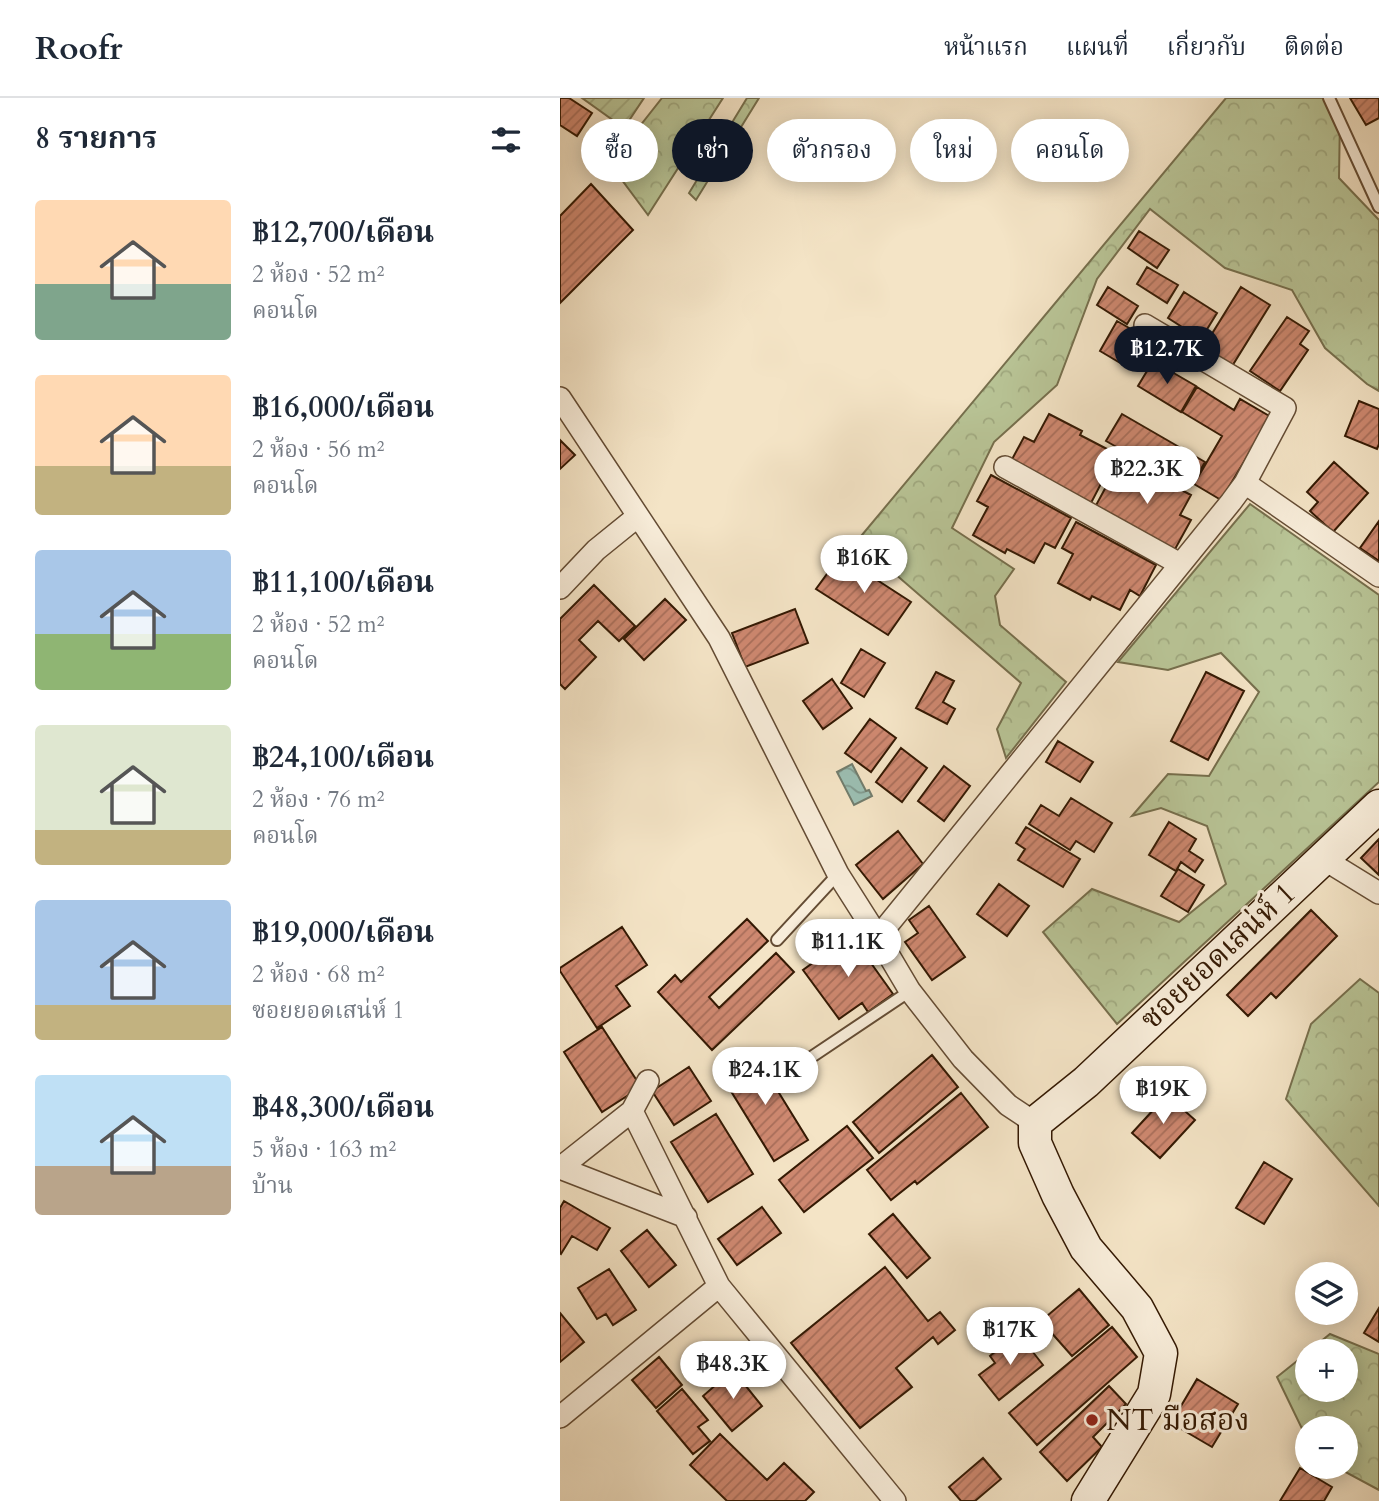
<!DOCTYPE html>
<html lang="th">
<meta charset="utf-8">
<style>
:root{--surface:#fff;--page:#f6f6f7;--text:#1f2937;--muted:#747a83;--line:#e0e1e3;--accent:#111827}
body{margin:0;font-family:Cardo,"Noto Serif Thai",serif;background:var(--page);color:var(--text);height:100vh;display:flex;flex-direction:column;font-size:26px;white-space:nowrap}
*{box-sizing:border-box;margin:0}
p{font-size:23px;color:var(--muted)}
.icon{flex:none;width:38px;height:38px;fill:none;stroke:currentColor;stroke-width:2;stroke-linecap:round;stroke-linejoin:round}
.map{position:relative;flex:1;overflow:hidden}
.panel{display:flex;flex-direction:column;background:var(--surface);width:560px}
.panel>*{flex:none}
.hud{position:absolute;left:21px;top:21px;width:665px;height:63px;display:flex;gap:14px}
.controls{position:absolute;left:735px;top:1164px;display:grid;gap:14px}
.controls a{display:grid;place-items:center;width:63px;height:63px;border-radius:50%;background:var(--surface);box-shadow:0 4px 18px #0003;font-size:35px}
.price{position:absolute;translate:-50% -60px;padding:0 16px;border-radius:24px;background:#fff;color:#222;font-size:23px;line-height:46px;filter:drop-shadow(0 2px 4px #0008)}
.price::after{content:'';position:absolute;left:50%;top:42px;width:21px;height:16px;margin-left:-10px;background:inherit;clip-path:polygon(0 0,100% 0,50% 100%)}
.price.current{background:var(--accent);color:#fff}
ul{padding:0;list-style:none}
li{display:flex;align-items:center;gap:21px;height:175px;padding:0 35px}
li span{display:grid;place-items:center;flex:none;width:196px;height:140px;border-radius:7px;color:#555}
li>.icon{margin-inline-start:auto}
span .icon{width:84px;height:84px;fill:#fffc;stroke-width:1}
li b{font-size:30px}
h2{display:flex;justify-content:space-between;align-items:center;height:84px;padding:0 35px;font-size:30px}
.pill{padding:0 24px;border-radius:32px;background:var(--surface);box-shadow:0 4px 18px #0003;font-size:24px;line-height:63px}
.pill.current{background:var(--accent);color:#fff}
header{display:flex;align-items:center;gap:42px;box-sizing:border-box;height:98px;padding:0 35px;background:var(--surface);border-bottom:2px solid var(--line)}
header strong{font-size:33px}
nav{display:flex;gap:38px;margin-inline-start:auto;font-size:24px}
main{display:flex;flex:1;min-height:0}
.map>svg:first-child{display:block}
.forest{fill:url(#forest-crowns);stroke:#766f4d;stroke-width:2}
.garden{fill:url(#garden-furrows);stroke:#766f4d;stroke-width:2}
.water{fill:url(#water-waves);stroke:#727d6d;stroke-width:2}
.building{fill:url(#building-hatch);stroke:#341903;stroke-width:2}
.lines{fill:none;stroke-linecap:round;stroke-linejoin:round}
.lane-casing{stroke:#644c34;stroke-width:14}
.street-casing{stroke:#644c34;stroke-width:24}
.secondary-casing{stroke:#341903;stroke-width:35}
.lane{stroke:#f8edda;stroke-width:10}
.street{stroke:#f8edda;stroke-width:21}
.secondary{stroke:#f8edda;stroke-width:32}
.poi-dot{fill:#8f2418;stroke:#f8edda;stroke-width:2.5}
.labels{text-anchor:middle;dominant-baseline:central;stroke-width:6;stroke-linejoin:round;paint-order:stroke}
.street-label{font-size:30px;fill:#341903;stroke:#f8edda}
.poi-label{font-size:30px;fill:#341903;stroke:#f8edda;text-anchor:start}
</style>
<header>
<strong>Roofr</strong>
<nav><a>หน้าแรก</a><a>แผนที่</a><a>เกี่ยวกับ</a><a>ติดต่อ</a></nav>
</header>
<main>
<section class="panel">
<h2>8 รายการ<svg class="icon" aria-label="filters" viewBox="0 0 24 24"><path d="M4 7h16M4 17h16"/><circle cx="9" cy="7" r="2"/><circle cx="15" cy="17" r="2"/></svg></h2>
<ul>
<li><span style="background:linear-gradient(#ffd9b3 60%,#7fa58c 0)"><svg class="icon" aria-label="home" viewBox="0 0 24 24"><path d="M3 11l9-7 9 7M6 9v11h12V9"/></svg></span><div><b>฿12,700/เดือน</b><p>2 ห้อง · 52 m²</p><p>คอนโด</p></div></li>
<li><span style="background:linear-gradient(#ffd9b3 65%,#c2b280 0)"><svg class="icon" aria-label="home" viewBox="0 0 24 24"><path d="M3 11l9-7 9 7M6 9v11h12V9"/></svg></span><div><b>฿16,000/เดือน</b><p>2 ห้อง · 56 m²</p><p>คอนโด</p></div></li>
<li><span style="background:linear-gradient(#a9c7e8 60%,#8fb573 0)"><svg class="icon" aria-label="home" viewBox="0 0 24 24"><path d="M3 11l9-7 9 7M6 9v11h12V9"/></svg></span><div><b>฿11,100/เดือน</b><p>2 ห้อง · 52 m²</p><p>คอนโด</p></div></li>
<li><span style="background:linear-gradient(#dfe7d0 75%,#c2b280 0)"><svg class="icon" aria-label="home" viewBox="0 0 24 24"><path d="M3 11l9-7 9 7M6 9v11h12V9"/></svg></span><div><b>฿24,100/เดือน</b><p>2 ห้อง · 76 m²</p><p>คอนโด</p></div></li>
<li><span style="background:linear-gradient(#a9c7e8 75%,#c2b280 0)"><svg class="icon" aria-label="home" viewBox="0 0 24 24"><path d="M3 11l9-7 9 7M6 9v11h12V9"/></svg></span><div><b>฿19,000/เดือน</b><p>2 ห้อง · 68 m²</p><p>ซอยยอดเสน่ห์ 1</p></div></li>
<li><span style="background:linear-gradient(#bfe0f5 65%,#b9a48a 0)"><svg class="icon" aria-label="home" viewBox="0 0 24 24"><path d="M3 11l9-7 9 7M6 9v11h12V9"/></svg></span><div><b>฿48,300/เดือน</b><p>5 ห้อง · 163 m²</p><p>บ้าน</p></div></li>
</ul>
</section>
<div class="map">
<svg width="819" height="1403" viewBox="0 0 819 1403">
<defs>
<pattern id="forest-crowns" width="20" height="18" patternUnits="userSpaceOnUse" patternTransform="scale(1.75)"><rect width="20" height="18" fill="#b9c597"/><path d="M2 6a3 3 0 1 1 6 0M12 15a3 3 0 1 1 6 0" fill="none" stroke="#a0a980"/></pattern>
<pattern id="garden-furrows" width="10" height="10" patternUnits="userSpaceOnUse" patternTransform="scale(1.75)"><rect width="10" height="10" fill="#b9c597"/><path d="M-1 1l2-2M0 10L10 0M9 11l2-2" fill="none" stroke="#a0a980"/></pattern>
<pattern id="water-waves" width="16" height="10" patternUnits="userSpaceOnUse" patternTransform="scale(1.75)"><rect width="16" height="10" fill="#9cbfb3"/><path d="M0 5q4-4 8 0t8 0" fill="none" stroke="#809a8f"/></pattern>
<pattern id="building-hatch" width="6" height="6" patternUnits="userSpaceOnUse" patternTransform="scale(1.75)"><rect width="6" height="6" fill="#ce8870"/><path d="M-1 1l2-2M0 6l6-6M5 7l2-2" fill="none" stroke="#a86e5a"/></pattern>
</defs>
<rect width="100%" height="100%" fill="#f4e4c6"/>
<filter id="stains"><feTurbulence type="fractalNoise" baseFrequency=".00286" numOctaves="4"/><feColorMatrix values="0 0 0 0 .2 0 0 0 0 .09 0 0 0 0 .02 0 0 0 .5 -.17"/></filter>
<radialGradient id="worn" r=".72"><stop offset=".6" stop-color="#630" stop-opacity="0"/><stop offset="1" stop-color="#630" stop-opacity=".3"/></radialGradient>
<path class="forest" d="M102,0h61l-75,117 -38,-51z
M187,0h12l-63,102 -7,-7z
M666,0h108l6,19 -1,61 40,42v171l-12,-7 -42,-36 -33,-58 -67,-22 -75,-59 -53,70 -40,106 -63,57 -42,86 62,41 -19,27 5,29 66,57 -60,76 -9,-29 24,-46 -164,-142z
M690,406l129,91v187l-262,242 -74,-92 49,-43 87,33 47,-38 -19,-58 -46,-18 -29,8 36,-42 41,2 50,-84 -38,-39 -53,17 -50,-8z
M800,881l19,14v213l-93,-107 25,-75z
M770,1236l49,20v136l-43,-23 10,-1v-38h-39v11l-30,-62 30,-24v37h39v-39h-37z"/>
<path class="garden" d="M22,0h62l-20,30z"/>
<path class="water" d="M292,666l14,27 3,-1 3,6 -18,9 -17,-33z"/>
<path class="building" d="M0,0h9l23,15 -15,23 -17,-11z
M790,0h29v20l-13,7z
M31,86l42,46 -73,73v-87z
M579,133l30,19 -12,18 -29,-20z
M587,169l31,18 -11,18 -30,-19z
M548,189l30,19 -11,18 -30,-19z
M681,189l29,18 -41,66 -29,-18z
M624,194l33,21 -16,26 -33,-21z
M727,219l22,14 -9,13 8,6 -28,41 -30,-20z
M557,223l33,19 -18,30 -32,-19z
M593,263l43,25 -15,26 -43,-26z
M637,289l37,23 6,-11 31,18 -50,83 -27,-16 28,-48 -40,-24z
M799,303l20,8v35l-2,5 -32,-13z
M489,316l33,17 -2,4 27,14 -11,20 10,5 -16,31 -80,-42 14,-26 10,5z
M562,316l83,48 -14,24 -32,-19 -2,3 -51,-29z
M0,342l15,15 -15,14z
M573,362l33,17 -2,4 27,14 -11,20 11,5 -17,31 -80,-42 14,-26 11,5z
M774,364l34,31 -35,39 -23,-21 8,-9 -11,-10z
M431,377l80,43 -16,30 -10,-5 -11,20 -27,-14 -2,4 -32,-18 15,-28 -11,-6z
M819,423v40l-19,-13z
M516,424l80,43 -16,31 -10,-6 -10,20 -28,-14 -2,4 -32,-17 15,-29 -11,-6z
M280,458l71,46 -23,33 -72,-46z
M34,487l41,41 -16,15 -21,-20 -19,19 17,17 -31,32 -5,-5v-65z
M105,501l21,21 -42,40 -20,-21z
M235,511l13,34 -63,24 -13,-34z
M301,551l24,14 -21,34 -23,-14z
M376,574l18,9 -11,21 12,7 -8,15 -31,-16z
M646,574l38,19 -36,69 -37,-19z
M272,581l20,29 -29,21 -20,-28z
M310,621l26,19 -25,34 -26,-19z
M498,643l35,21 -13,20 -34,-20z
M341,650l26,20 -25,34 -26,-20z
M384,668l26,20 -26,35 -26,-20z
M511,700l41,25 -18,29 -18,-11 -6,9 -41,-26 12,-19 18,11z
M609,724l27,17 -7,12 14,9 -8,12 -14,-10 -5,9 -27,-16z
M466,729l54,32 -17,28 -45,-27 7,-11 -9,-6z
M338,733l25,33 -40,35 -27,-34z
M819,741v36l-18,-17z
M618,771l26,16 -16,27 -27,-16z
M439,786l30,22 -22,30 -30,-22z
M369,808l36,51 -33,23 -27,-38 13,-9 -9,-13z
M751,812l26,26 -61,62 -5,-5 -23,23 -21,-21z
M187,821l21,22 -59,56 10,11 57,-55 18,19 -82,78 -54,-58 17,-17 6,7z
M62,829l25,38 -31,21 14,20 -33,22 -37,-57v-3z
M291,837l42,59 -25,18 -6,-9 -23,16 -36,-49z
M42,929l39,60 -39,25 -38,-60z
M195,956l53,86 -34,21 -53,-86z
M372,957l26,32 -79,66 -26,-31z
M129,969l22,34 -37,24 -22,-34z
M401,995l27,34 -71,57 -2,-3 -24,19 -24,-30z
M607,997l28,25 -35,38 -28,-25z
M156,1016l37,60 -45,28 -37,-60z
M287,1028l26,32 -69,54 -25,-32z
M704,1064l28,17 -28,45 -28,-16z
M4,1103l46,27 -13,22 -25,-14 -11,18 -1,-1v-45z
M202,1109l19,26 -44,32 -19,-26z
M333,1116l37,44 -23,20 -38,-44z
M87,1132l29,35 -27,22 -28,-36z
M325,1169l43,54 12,-9 15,18 -17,14 -5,-7 -37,31 16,19 -52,41 -69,-85z
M49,1171l27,41 -23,15 -7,-11 -9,5 -19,-31z
M519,1191l30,36 -37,31 -31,-35z
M819,1210v34l-15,-9z
M0,1215l24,29 -24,20z
M552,1229l25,30 -100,88 -28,-32z
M458,1235l25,32 -44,35 -20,-25 16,-12 -5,-7z
M99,1259l23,28 -26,23 -24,-28z
M173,1272l29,36 -30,25 -29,-35z
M637,1281l41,25 -26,43 -41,-24z
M549,1288l17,18 -33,33 9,10 -35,34 -27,-29z
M122,1291l26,31 -10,7 12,14 -17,13 -36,-43z
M160,1336l47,46 17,-17 30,29 -9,9h-78l-37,-36z
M423,1360l18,21 -26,22h-14l-12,-14z
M740,1370l32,19 -8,14h-44z"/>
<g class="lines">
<g class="lane-casing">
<path id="lane" d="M769,0l50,109
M217,842l61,-66
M244,964l106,-71"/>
</g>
<g class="street-casing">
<path id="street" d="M585,227l140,83 -40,75
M0,300l159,240 119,236 40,63 32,54 53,68 45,46 27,18
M445,369l175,97
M0,490l36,-38 42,-34
M762,760l57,35
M318,839l353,-435 14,-19 134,93
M72,1013l87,175
M0,1070l126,49
M0,1070l72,-57 16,-30
M0,1319l159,-131 176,215"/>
</g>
<g class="secondary-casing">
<path id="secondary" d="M528,1403l66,-107 7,-41 -24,-45 -51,-60 -28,-53 -23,-52v-20l51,-41 293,-276"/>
</g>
<use href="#lane" class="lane"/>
<use href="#street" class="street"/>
<use href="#secondary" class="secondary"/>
</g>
<circle class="poi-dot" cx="532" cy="1322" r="7"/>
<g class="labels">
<g class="street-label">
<text transform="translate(658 858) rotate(-43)">ซอยยอดเสน่ห์ 1</text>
</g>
<g class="poi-label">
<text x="546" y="1322">NT มือสอง</text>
</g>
</g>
<rect width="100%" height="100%" filter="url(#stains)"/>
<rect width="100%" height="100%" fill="url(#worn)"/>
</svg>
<div class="controls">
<a><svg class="icon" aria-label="layers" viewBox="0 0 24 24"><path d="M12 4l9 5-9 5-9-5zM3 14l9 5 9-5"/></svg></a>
<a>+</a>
<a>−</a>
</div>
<b class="price current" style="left:607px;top:288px">฿12.7K</b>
<b class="price" style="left:587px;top:408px">฿22.3K</b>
<b class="price" style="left:304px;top:497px">฿16K</b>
<b class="price" style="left:288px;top:881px">฿11.1K</b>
<b class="price" style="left:205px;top:1009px">฿24.1K</b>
<b class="price" style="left:603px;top:1028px">฿19K</b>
<b class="price" style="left:450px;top:1269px">฿17K</b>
<b class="price" style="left:173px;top:1303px">฿48.3K</b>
<div class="hud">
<a class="pill">ซื้อ</a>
<a class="pill current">เช่า</a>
<a class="pill">ตัวกรอง</a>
<a class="pill">ใหม่</a>
<a class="pill">คอนโด</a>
</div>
</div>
</main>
